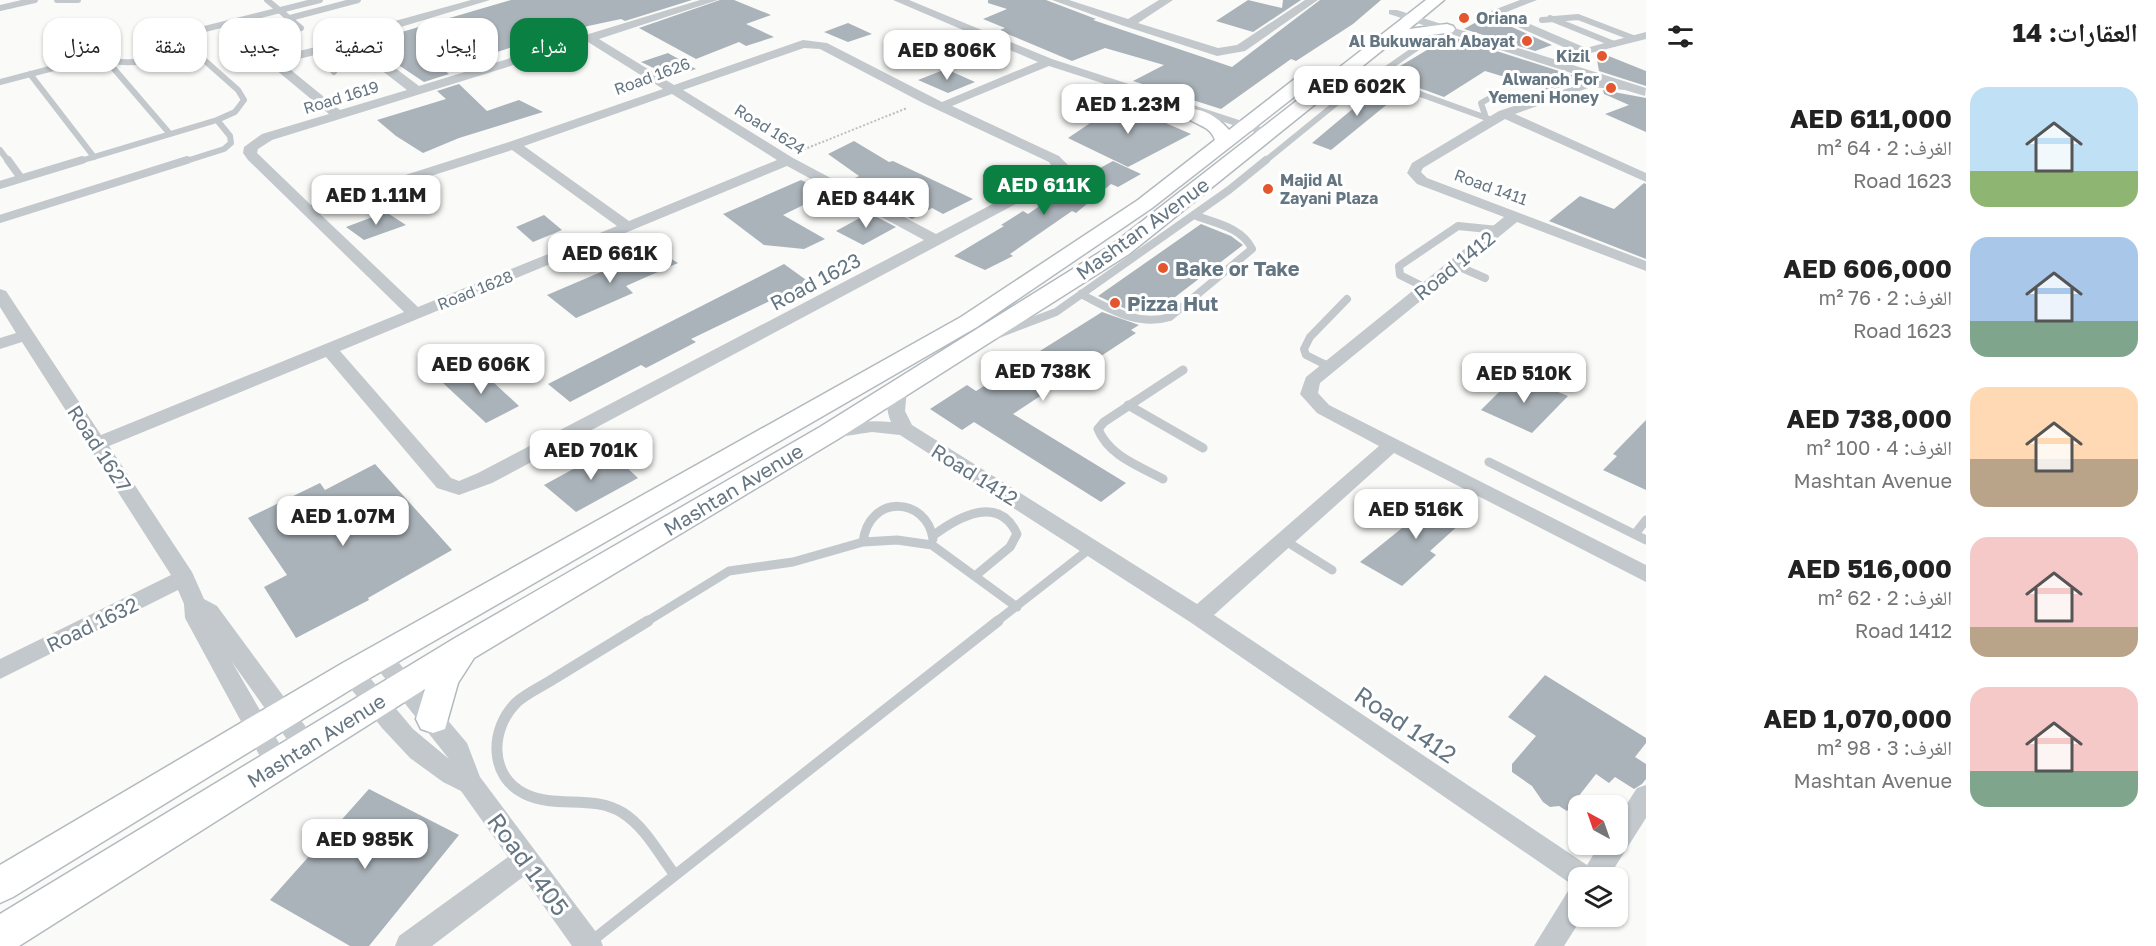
<!DOCTYPE html>
<html lang="ar">
<meta charset="utf-8">
<style>
:root{--surface:#fff;--page:#f6f6f6;--text:#222;--muted:#767676;--accent:#0b8043}
body{margin:0;font-family:"Golos Text","Noto Naskh Arabic",sans-serif;background:var(--page);color:var(--text);direction:rtl;height:100vh;display:flex;flex-direction:column;font-size:22px;white-space:nowrap}
*{box-sizing:border-box;margin:0}
p{font-size:20px;color:var(--muted)}
.icon{flex:none;width:33px;height:33px;fill:none;stroke:currentColor;stroke-width:2;stroke-linecap:round;stroke-linejoin:round}
.map{position:relative;flex:1;overflow:hidden;direction:ltr}
.side{display:flex;flex-direction:column;background:var(--surface);width:510px}
.side>*{flex:none}
.hud{position:absolute;left:18px;top:18px;width:570px;height:54px;direction:rtl;display:flex;gap:12px}
.needle{width:39px;rotate:320deg}
.controls{position:absolute;left:1568px;top:795px;display:grid;gap:12px}
.controls a{display:grid;place-items:center;width:60px;height:60px;border-radius:12px;background:var(--surface);box-shadow:0 2px 4px #0004;font-size:30px}
.price{position:absolute;translate:-50% -51px;padding:0 14px;border-radius:12px;background:#fff;color:#222;font-size:20px;line-height:39px;filter:drop-shadow(0 2px 3px #0008)}
.price::after{content:'';position:absolute;left:50%;top:36px;width:18px;height:14px;margin-left:-9px;background:inherit;clip-path:polygon(0 0,100% 0,50% 100%)}
.price.active{background:var(--accent);color:#fff}
ul{padding:0;list-style:none}
li{display:flex;align-items:center;gap:18px;height:150px;padding:0 18px}
li span{display:grid;place-items:center;flex:none;width:168px;height:120px;border-radius:18px;color:#555}
li>.icon{margin-inline-start:auto}
span .icon{width:72px;height:72px;fill:#fffc;stroke-width:1}
li b{font-size:26px}
h2{display:flex;justify-content:space-between;align-items:center;height:72px;padding:0 18px;font-size:26px}
.chip{padding:0 21px;border-radius:18px;background:var(--surface);box-shadow:0 2px 4px #0004;font-size:21px;line-height:54px}
.chip.active{background:var(--accent);color:#fff}
main{display:flex;flex:1;min-height:0}
.map>svg:first-child{display:block}
.building{fill:#aab3b9}
.lines{fill:none;stroke-linecap:round;stroke-linejoin:round}
.secondary-casing{stroke:#b3babf;stroke-width:3}
.path{stroke:#bbbfc2;stroke-width:2;stroke-dasharray:2 2;stroke-linecap:butt}
.lane-far3{stroke:#c3c8cc;stroke-width:6}
.lane-far2{stroke:#c3c8cc;stroke-width:8}
.lane-far1{stroke:#c3c8cc;stroke-width:9}
.lane{stroke:#c3c8cc;stroke-width:11}
.street{fill:#c3c8cc;fill-rule:evenodd}
.secondary{fill:#fff;fill-rule:evenodd}
.poi-dot{fill:#e4572e;stroke:#fff;stroke-width:2}
.labels{text-anchor:middle;dominant-baseline:central;stroke-width:6;stroke-linejoin:round;paint-order:stroke}
.far-poi-label{font-size:16px;font-weight:bold;fill:#657683;stroke:#fff;text-anchor:end}
.far-street-label{font-size:16px;fill:#657683;stroke:#fff}
.street-label{font-size:20px;fill:#657683;stroke:#fff}
.poi-label{font-size:20px;font-weight:bold;fill:#657683;stroke:#fff;text-anchor:start}
.near-street-label{font-size:24px;fill:#657683;stroke:#fff}
</style>
<main>
<section class="side">
<h2>العقارات: 14<svg class="icon" aria-label="filters" viewBox="0 0 24 24"><path d="M4 7h16M4 17h16"/><circle cx="9" cy="7" r="2"/><circle cx="15" cy="17" r="2"/></svg></h2>
<ul>
<li><span style="background:linear-gradient(#bfe0f5 70%,#8fb573 0)"><svg class="icon" aria-label="home" viewBox="0 0 24 24"><path d="M3 11l9-7 9 7M6 9v11h12V9"/></svg></span><div><b>AED 611,000</b><p>الغرف: 2 · 64 m²</p><p>Road 1623</p></div></li>
<li><span style="background:linear-gradient(#a9c7e8 70%,#7fa58c 0)"><svg class="icon" aria-label="home" viewBox="0 0 24 24"><path d="M3 11l9-7 9 7M6 9v11h12V9"/></svg></span><div><b>AED 606,000</b><p>الغرف: 2 · 76 m²</p><p>Road 1623</p></div></li>
<li><span style="background:linear-gradient(#ffd9b3 60%,#b9a48a 0)"><svg class="icon" aria-label="home" viewBox="0 0 24 24"><path d="M3 11l9-7 9 7M6 9v11h12V9"/></svg></span><div><b>AED 738,000</b><p>الغرف: 4 · 100 m²</p><p>Mashtan Avenue</p></div></li>
<li><span style="background:linear-gradient(#f6c9c9 75%,#b9a48a 0)"><svg class="icon" aria-label="home" viewBox="0 0 24 24"><path d="M3 11l9-7 9 7M6 9v11h12V9"/></svg></span><div><b>AED 516,000</b><p>الغرف: 2 · 62 m²</p><p>Road 1412</p></div></li>
<li><span style="background:linear-gradient(#f6c9c9 70%,#7fa58c 0)"><svg class="icon" aria-label="home" viewBox="0 0 24 24"><path d="M3 11l9-7 9 7M6 9v11h12V9"/></svg></span><div><b>AED 1,070,000</b><p>الغرف: 3 · 98 m²</p><p>Mashtan Avenue</p></div></li>
</ul>
</section>
<div class="map">
<svg width="1646" height="946" viewBox="0 0 1646 946">
<rect width="100%" height="100%" fill="#fafaf8"/>
<path class="building" d="M511,0h181l-67,21 -4,-2 -33,7 -39,15 -7,-4 -98,33 5,4 -25,8 -30,-20 6,-2 -29,-19z
M720,0h14l37,15 -25,9 28,13 -28,9 -7,-4 -43,17 -57,-31z
M988,0h58l50,19 -3,1 139,47 88,-67h61l-28,24 -57,37 -5,-2 -70,50 -88,-28 31,-16 -59,-17 -33,13 -62,-26 -10,-5 5,-2 -22,-9 24,-10 -19,-6z
M1248,0l34,8 1,-8h18l-48,32 -37,-11z
M1487,16l7,3 58,26 -17,6 -71,-22z
M848,23l24,11 -24,8 -24,-10z
M1450,36l134,43 -33,12 -66,-20 -41,26 -55,-20 -1,-3 9,-6z
M668,53l28,16 -24,8 -31,-15z
M1601,53l45,18v15l-47,-15 -3,-17z
M946,69l29,13 -27,11 -30,-13z
M459,84l28,27 32,-11 24,12 -84,26 -36,15 -27,-17 -19,-16 69,-21 -9,-8z
M1381,85l20,8 -70,57 -19,-7z
M1603,90l43,8v34l-41,-18 24,-9 -25,-11z
M1120,103l71,31 -63,33 -60,-29z
M854,141l35,21 4,-1 80,38 -30,15 -11,-6 -20,11 -68,-36 15,-7 -31,-22z
M1113,161l28,13 -23,13 -7,-3 -35,29 -4,-2 -62,43 3,2 -28,14 -31,-14 50,-30 -3,-1 22,-14 5,3 48,-33z
M801,180l27,13 -45,22 42,24 -21,10 -40,-4 -41,-31z
M1644,183l2,1v75l-97,-38 31,-25 34,13z
M386,212l20,13 -42,15 -18,-13z
M869,213l27,14 -33,18 -27,-14z
M544,215l18,15 -29,12 -17,-15z
M1201,224l30,12 12,9 -90,69 -27,-5 -28,-13z
M655,249l23,14 -52,23 7,7 -57,25 -29,-23z
M784,264l25,18 -118,57 5,3 -50,26 -5,-3 -71,37 -22,-18z
M1102,312l37,13 -8,5 5,3 -123,81 113,69 -25,19 -127,-80 -12,8 -32,-21 37,-24 9,6z
M477,367l42,39 -33,17 -43,-40z
M1516,375l52,21 -36,37 -51,-23z
M1646,420v70l-43,-20 14,-14 -4,-2z
M608,450l30,28 -62,34 -32,-27z
M375,464l77,86 -84,48 1,2 -73,38 -32,-51 23,-12 -39,-57 72,-35 5,7z
M1437,493l34,21 -41,37 6,4 -34,31 -42,-24 47,-38 -4,-2z
M1545,675l101,63v5l-11,14 11,7v15l-4,5 -8,5 -19,-12 -6,6 -13,-9 -29,37 -8,-5 -9,1 -7,-5 -11,-16 -20,-14v-8l24,-28 -28,-19z
M369,789l90,46 -90,111h-19l-80,-46z"/>
<g class="lines">
<g class="secondary-casing">
<path id="secondary" d="M1426,0h18l-35,29 38,-5 6,2 2,3 -2,3 -58,8 -266,214 -291,185 -364,219 -16,25 -13,46 -12,4 -12,-4 -5,-10 9,-30 -406,257h-19v-32l455,-276 365,-211 293,-183z
M1302,77l6,1 3,4 -3,4 -156,122 -175,119 -614,355 -350,215 -13,6v-38l341,-201 620,-347 177,-117 77,-60c-5,-16 -23,-15 -32,-26l3,-4c15,-4 33,8 43,20l67,-52z"/>
</g>
<path class="path" d="M800,151l107,-43"/>
<path class="lane-far3" d="M57,0h21
M267,0l34,28
M0,8l35,-8
M290,18l68,-18
M1550,18l64,26
M1542,20l36,-3 55,21
M185,34l135,-34
M102,42l-9,10 2,5c32,10 62,6 90,-14v-9l-12,-5 -24,-1
M1418,47l-36,25 2,9 108,39
M316,51l18,21
M109,63l61,71
M30,74l64,83
M0,82l95,-25
M1486,118l-5,-15 16,-9 34,10
M0,150l9,12
M77,162l140,-42 18,-8 9,-12 -6,-10 -53,-47
M183,162l41,-13 7,-6 -1,-7 -13,-16
M1264,162l86,-70 1,-7 -9,-10"/>
<path class="lane-far2" d="M8,160l13,18
M0,185l82,-25
M0,219l187,-59
M1455,265l30,13
M1426,288l-26,-13 -1,-9 59,-40 40,4
M1081,294c29,15 56,33 89,23l82,-68c-10,-22 -38,-26 -58,-34
M996,335l60,-23 173,-122 37,-30
M1326,365l-20,-10 -2,-6 6,-12 37,-38"/>
<path class="lane-far1" d="M1323,364l6,3
M1128,405l75,43
M1489,462l157,78
M1163,479c-24,-13 -54,-23 -65,-50l6,-7 79,-52
M1635,534l11,-14
M934,535c24,-18 65,-41 83,-1l-7,13 -35,29
M1284,540l48,30
M863,542c6,-49 64,-45 70,-3
M646,622l83,-51 64,-9 70,-20 34,-2 35,5 85,62
M996,622l96,-75"/>
<path class="lane" d="M648,621c-31,19 -62,38 -93,57 -12,8 -28,15 -38,24 -28,27 -28,75 8,92 31,15 68,0 98,19 22,14 36,41 52,62
M589,943l409,-322"/>
<path class="street" d="M471,0h19l-132,40 61,46 281,-86h18l-119,39 75,46 129,-45 24,3 115,59 96,-40 -145,-62h16l143,59 224,73 -7,4 -5,-1 -215,-69 -97,40 107,50 10,10v6l-10,9 -567,302 -33,12 -22,-7 -111,-131 -217,89 83,126 12,27 13,7 97,132 3,7 -3,7 -9,3 -9,-3 -64,-90 54,93 3,8 -3,8 -9,3 -9,-3 -83,-153 -1,-14 -6,-14 -178,89v-20l171,-84 -149,-233 -22,7v-11l16,-5 -16,-26v-18l6,2 95,144 303,-123 -156,-152 -5,-7 1,-6 18,-13 67,-20 -54,-45 -2,-3 10,-11 61,-15 11,-8zM588,42l75,47 -154,53 -198,63 -54,-52 1,-4 14,-9zM350,46l57,44 -67,20 -54,-44 5,-5zM804,48l16,1 103,54 126,59 6,9 -119,63 -143,-76 -110,-68zM672,94l105,66 -148,61 -105,-75zM512,150l105,76 -199,81 -100,-95zM787,166l137,74 -446,233 -19,8 -8,-3 -111,-127z
M1052,0h17l59,19 31,-19h14l-35,23 80,25 19,-3 68,-45h13l-73,51 -28,5 -93,-30z
M1520,0h17l-33,13 82,35 60,-16v7l-71,18v-5l-80,-35 -4,-6z
M1389,10h8l249,78 -1,8 -20,-6 -34,-3 -76,27 131,59v9l-141,-63 -82,49 -2,4 6,6 219,83v10l-129,-49 -197,161 -2,10 11,12 317,160v17l-252,-129 -180,162 373,250 13,-21h17v-25l20,-31 9,-3v33l-38,60h-30v38h5l-19,30h-30l34,-55 9,-3 -387,-266 -290,-187 -28,-3 -40,6 -7,-2 -2,-4 2,-4c22,-6 44,-8 66,-6 -5,-12 -6,-26 1,-37h12l3,4 -2,22 7,14 285,179 182,-158 -62,-33 -17,-19 6,-17 198,-160 -87,-33 -10,-11 5,-10 87,-52 94,-31 -204,-66z
M380,647l8,3 79,93 13,34 119,159 4,10h-31l-49,-69 -91,69h-37l4,-10 109,-79 -47,-66 -18,-9 -33,-24 -28,-30 -38,-48 -4,-7 4,-7 8,-2 8,2 53,63 36,30 -77,-97 -3,-6 3,-6z"/>
<use href="#secondary" class="secondary"/>
</g>
<g class="poi-dot">
<circle cx="1464" cy="18" r="6"/>
<circle cx="1527" cy="41" r="6"/>
<circle cx="1602" cy="56" r="6"/>
<circle cx="1611" cy="88" r="6"/>
<circle cx="1268" cy="189" r="6"/>
<circle cx="1163" cy="268" r="6"/>
<circle cx="1115" cy="303" r="6"/>
</g>
<g class="labels">
<g class="far-poi-label">
<text x="1476" y="18" text-anchor="start">Oriana</text>
<text x="1515" y="41">Al Bukuwarah Abayat</text>
<text x="1590" y="56">Kizil</text>
<text x="1599" y="79">Alwanoh For<tspan x="1599" dy="18">Yemeni Honey</tspan></text>
<text x="1280" y="180" text-anchor="start">Majid Al<tspan x="1280" dy="18">Zayani Plaza</tspan></text>
</g>
<g class="far-street-label">
<text transform="translate(652 76) rotate(-20)">Road 1626</text>
<text transform="translate(341 97) rotate(-17)">Road 1619</text>
<text transform="translate(770 129) rotate(32)">Road 1624</text>
<text transform="translate(1491 187) rotate(20)">Road 1411</text>
<text transform="translate(475 290) rotate(-22)">Road 1628</text>
</g>
<g class="street-label">
<text transform="translate(1142 228) rotate(-36)">Mashtan Avenue</text>
<text transform="translate(1454 265) rotate(-39)">Road 1412</text>
<text transform="translate(815 281) rotate(-28)">Road 1623</text>
<text transform="translate(100 448) rotate(57)">Road 1627</text>
<text transform="translate(975 474) rotate(32)">Road 1412</text>
<text transform="translate(733 489) rotate(-31)">Mashtan Avenue</text>
<text transform="translate(92 624) rotate(-26)">Road 1632</text>
<text transform="translate(316 740) rotate(-32)">Mashtan Avenue</text>
</g>
<g class="poi-label">
<text x="1175" y="268">Bake or Take</text>
<text x="1127" y="303">Pizza Hut</text>
</g>
<g class="near-street-label">
<text transform="translate(1406 724) rotate(34)">Road 1412</text>
<text transform="translate(529 864) rotate(54)">Road 1405</text>
</g>
</g>
</svg>
<div class="controls">
<a><svg class="needle" viewBox="-14 -14 28 28"><path d="M0-13l5 13h-10z" fill="#e53935"/><path d="M0 13l5-13h-10z" fill="#767676"/></svg></a>
<a><svg class="icon" aria-label="layers" viewBox="0 0 24 24"><path d="M12 4l9 5-9 5-9-5zM3 14l9 5 9-5"/></svg></a>
</div>
<b class="price" style="left:947px;top:81px">AED 806K</b>
<b class="price" style="left:1357px;top:117px">AED 602K</b>
<b class="price" style="left:1128px;top:135px">AED 1.23M</b>
<b class="price active" style="left:1044px;top:216px">AED 611K</b>
<b class="price" style="left:376px;top:226px">AED 1.11M</b>
<b class="price" style="left:866px;top:229px">AED 844K</b>
<b class="price" style="left:610px;top:284px">AED 661K</b>
<b class="price" style="left:481px;top:395px">AED 606K</b>
<b class="price" style="left:1043px;top:402px">AED 738K</b>
<b class="price" style="left:1524px;top:404px">AED 510K</b>
<b class="price" style="left:591px;top:481px">AED 701K</b>
<b class="price" style="left:1416px;top:540px">AED 516K</b>
<b class="price" style="left:343px;top:547px">AED 1.07M</b>
<b class="price" style="left:365px;top:870px">AED 985K</b>
<div class="hud">
<a class="chip active">شراء</a>
<a class="chip">إيجار</a>
<a class="chip">تصفية</a>
<a class="chip">جديد</a>
<a class="chip">شقة</a>
<a class="chip">منزل</a>
</div>
</div>
</main>
